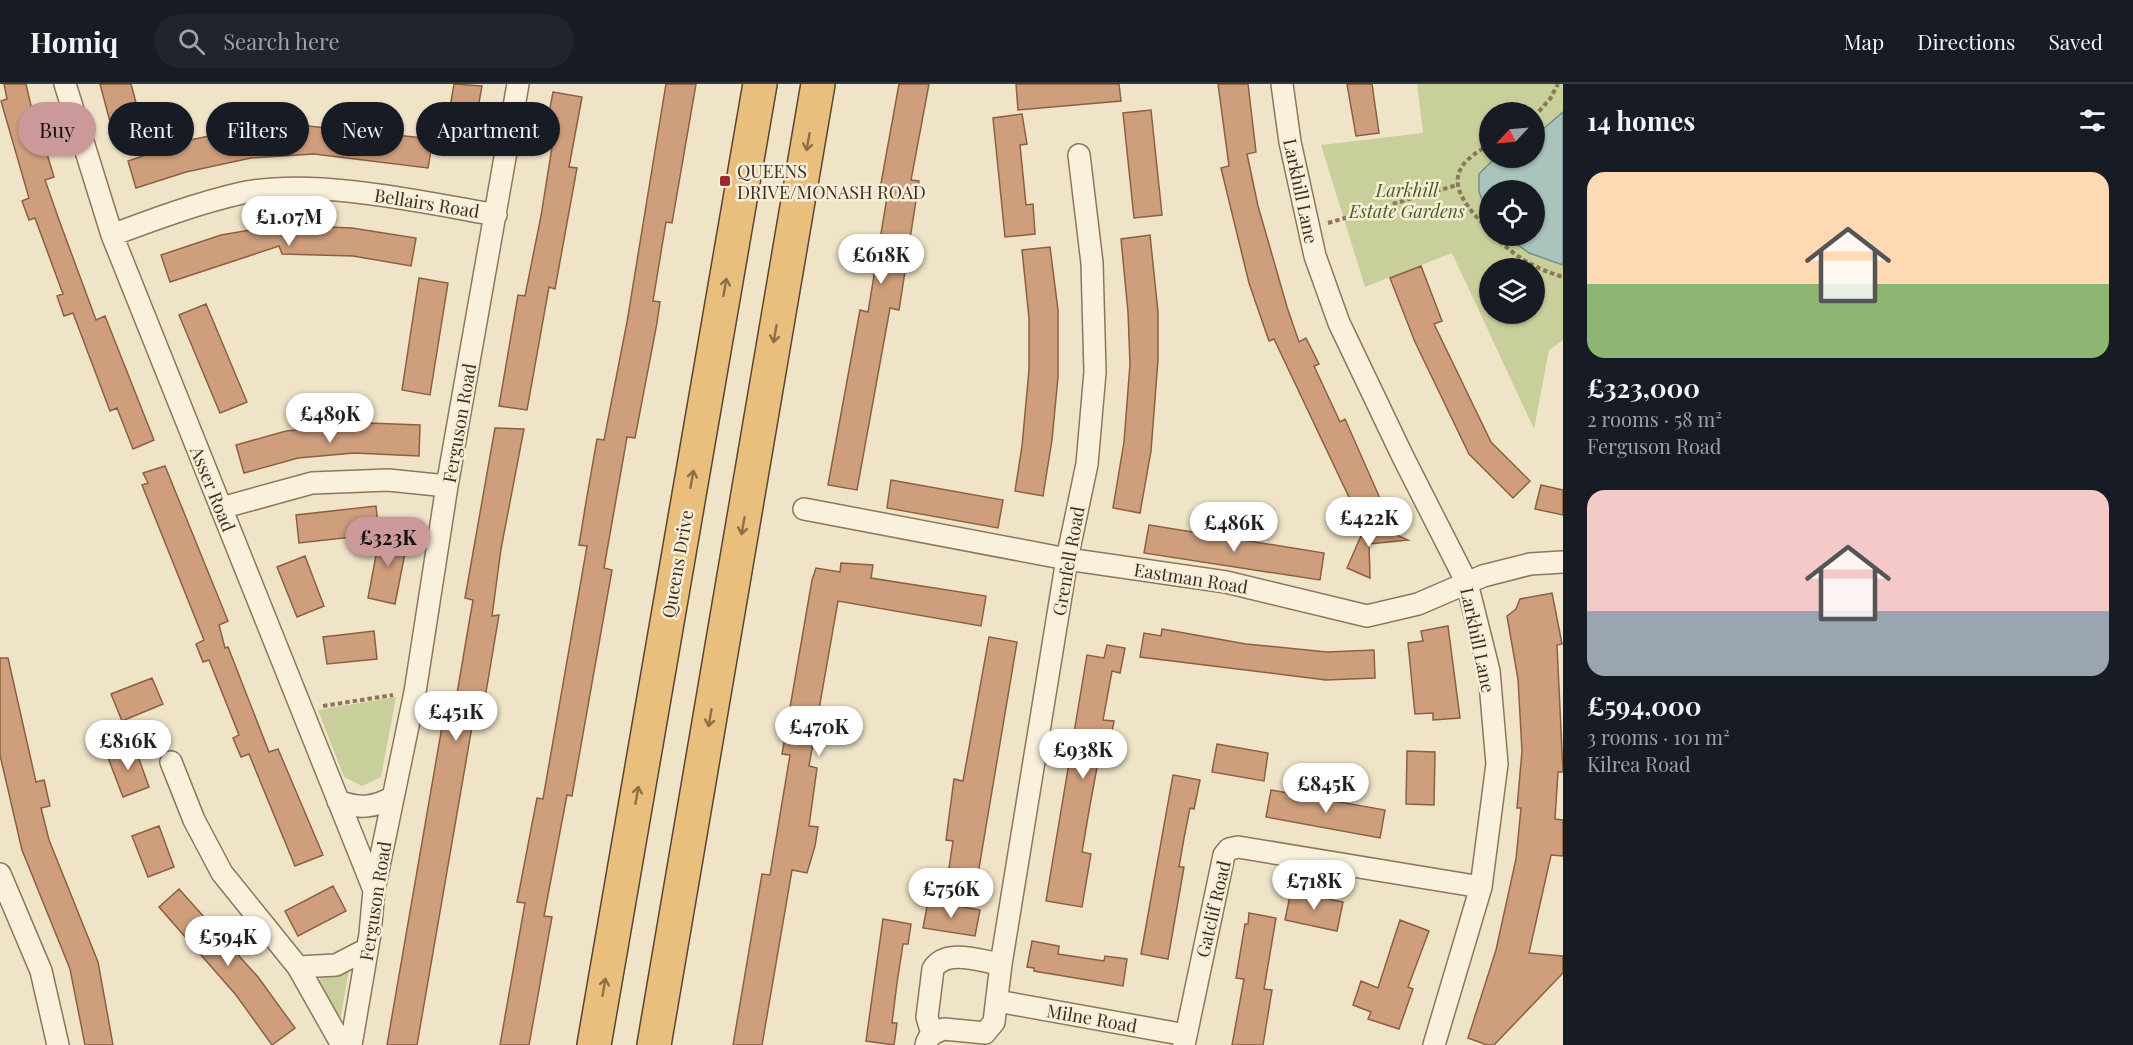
<!DOCTYPE html>
<meta charset="utf-8">
<style>
:root{--surface:#171b24;--page:#20242c;--text:#f1f3f6;--muted:#9ea1a6;--line:#363941;--accent:#cc999b}
body{margin:0;font-family:"Playfair Display",serif;background:var(--page);color:var(--text);height:100vh;display:flex;flex-direction:column;font-size:22px;white-space:nowrap}
*{box-sizing:border-box;margin:0}
p{font-size:20px;color:var(--muted)}
.icon{flex:none;width:33px;height:33px;fill:none;stroke:currentColor;stroke-width:2;stroke-linecap:round;stroke-linejoin:round}
.map{position:relative;flex:1;overflow:hidden}
.drawer{display:flex;flex-direction:column;background:var(--surface);width:570px}
.drawer>*{flex:none}
.top-card{position:absolute;left:18px;top:18px;width:570px;height:54px;display:flex;gap:12px}
.needle{width:39px;rotate:244deg}
.controls{position:absolute;left:1479px;top:18px;display:grid;gap:12px}
.controls a{display:grid;place-items:center;width:66px;height:66px;border-radius:50%;background:var(--surface);box-shadow:0 2px 4px #0004;font-size:30px}
.price{position:absolute;translate:-50% -51px;padding:0 14px;border-radius:21px;background:#fff;color:#222;font-size:20px;line-height:39px;filter:drop-shadow(0 2px 3px #0008)}
.price::after{content:'';position:absolute;left:50%;top:36px;width:18px;height:14px;margin-left:-9px;background:inherit;clip-path:polygon(0 0,100% 0,50% 100%)}
.price.active{background:var(--accent);color:#111}
ul{padding:0;list-style:none}
li{display:grid;align-content:center;gap:12px;height:318px;padding:0 24px}
li span{display:grid;place-items:center;height:186px;border-radius:18px;color:#555}
li>.icon{margin-inline-start:auto}
span .icon{width:108px;height:108px;fill:#fffc;stroke-width:1}
li b{font-size:26px}
h2{display:flex;justify-content:space-between;align-items:center;height:72px;padding:0 24px;font-size:26px}
.tag{padding:0 21px;border-radius:27px;background:var(--surface);box-shadow:0 2px 4px #0004;font-size:21px;line-height:54px}
.tag.active{background:var(--accent);color:#111}
header{display:flex;align-items:center;gap:36px;box-sizing:border-box;height:84px;padding:0 30px;background:var(--surface);border-bottom:2px solid var(--line)}
header strong{font-size:28px}
nav{display:flex;gap:33px;margin-inline-start:auto;font-size:21px}
.search{width:420px;height:54px;background:var(--page);display:flex;align-items:center;gap:15px;box-sizing:border-box;padding:0 21px;border-radius:33px;color:var(--muted);font-size:22px}
main{display:flex;flex:1;min-height:0}
.map>svg:first-child{display:block}
.green{fill:#c9cf9b;fill-rule:evenodd}
.water{fill:#a9c4bc;stroke:#6f938a;stroke-width:1.5}
.building{fill:#cf9f7d;stroke:#8d5f41;stroke-width:1.5}
.lines{fill:none;stroke-linecap:round;stroke-linejoin:round}
.minor-casing{stroke:#8d765c;stroke-width:24}
.trunk-casing{stroke:#5b4430;stroke-width:36}
.path{stroke:#8d765c;stroke-width:4;stroke-dasharray:4.5 3;stroke-linecap:butt}
.minor{stroke:#faf1dc;stroke-width:21}
.trunk{stroke:#eabe7c;stroke-width:33}
.oneway{stroke:#8b6f49}
.poi-dot{fill:#9e2a2b;stroke:#f7eed8;stroke-width:2}
.labels{text-anchor:middle;dominant-baseline:central;stroke-width:5;stroke-linejoin:round;paint-order:stroke}
.poi-label{font-size:18px;fill:#3d2e20;stroke:#f7eed8;text-anchor:start}
.park-label{font-size:18px;font-style:italic;fill:#4d5a26;stroke:#f7eed8}
.street-label{font-size:18px;fill:#3d2e20;stroke:#f7eed8}
</style>
<header>
<strong>Homiq</strong>
<div class="search"><svg class="icon" aria-label="search" viewBox="0 0 24 24"><circle cx="10" cy="10" r="6"/><path d="M15 15l6 6"/></svg>Search here</div>
<nav><a>Map</a><a>Directions</a><a>Saved</a></nav>
</header>
<main>
<div class="map">
<svg width="1563" height="961" viewBox="0 0 1563 961">
<rect width="100%" height="100%" fill="#f0e4c8"/>
<path class="green" d="M1417,0h146v256l-14,10 -15,79 -82,-176 -87,34 -44,-142 102,-12zM1490,28h44v46h-44zM1490,106h44v46h-44zM1490,184h44v46h-44z
M396,613l-15,80 -19,9 -18,-9 -26,-67z
M349,886l-9,50 -21,-40 3,-4z"/>
<path class="water" d="M1563,28v153l-34,-12 -23,-17h28v-46h-44l-1,26 -10,-24v-18l16,-16h39l1,-22z"/>
<path class="building" d="M4,0h22l10,44 3,-1 15,50 -9,3 14,40 37,100 9,-4 49,124 -21,9 -16,-41 -7,3 -37,-98 -9,3 -7,-20 6,-2 -28,-76 -6,2 -7,-19 7,-3 -28,-97 6,-2z
M100,0h31l10,37 -29,8z
M454,0l28,2 -9,50 -27,-5z
M666,0h30l-24,139 -6,-1 -13,79 7,1 -3,21 -22,115 -8,-1 -23,131 8,2 -40,226 -5,-1 -23,121 8,1 -23,128h-29l25,-142 -8,-1 20,-104 6,1 44,-253 -8,-1 7,-43 11,-63 7,1 23,-118z
M899,0h30l-18,96 8,1 -20,129 -9,-2 -33,182 -29,-5 32,-175 8,2 20,-121 -8,-2z
M1016,0h103l2,17 -103,9z
M1218,0h30l8,68 -9,2 11,52 29,101 12,35 7,-4 13,26 -5,2 26,56 5,-3 37,84 -25,11 -83,-175 -5,2 -20,-58 -28,-115 8,-2z
M1347,0h25l7,49 -23,3z
M553,8l29,5 -13,70 8,1 -22,121 -6,-2 -22,123 -28,-4 19,-111 7,1 16,-80 11,-69 -9,-2z
M1151,26l11,105 -28,3 -11,-105z
M1022,30l5,30 -7,1 6,60 7,-1 2,30 -30,3 -12,-119z
M308,42l125,13 -5,29 -114,-14 -63,4 -65,14 -50,16 -8,-27 62,-21 53,-11z
M279,141l73,3 64,10 -5,28 -58,-10 -71,-2 -3,-8 -109,36 -9,-27 60,-20z
M1150,151l8,77v48l-7,91 -11,62 -27,-5 11,-66 6,-78 -2,-52 -7,-73z
M1050,163l8,63v67l-6,63 -9,56 -28,-5 7,-45 7,-76v-52l-7,-68z
M1421,182l21,55 -8,3 57,118 39,39 -17,17 -44,-44 -54,-112 -25,-64z
M419,194l29,5 -18,112 -28,-5z
M206,220l41,98 -27,11 -41,-98z
M368,339l52,2 -1,31 -65,-3 -56,5 -54,15 -8,-28 50,-14z
M495,344l29,1 -23,120 -9,67 7,-1 -17,101 -8,-1 -57,330h-30l57,-330 9,2 20,-117 -8,-2z
M165,382l63,155 -9,4 6,23 3,-1 41,105 9,-3 45,106 -28,11 -46,-112 -8,3 -8,-19 6,-3 -30,-75 -6,2 -7,-18 8,-4 -62,-155 6,-2 -5,-10z
M891,396l112,20 -5,28 -111,-20z
M1541,401l22,5v25l-28,-6z
M376,422l3,28 -80,9 -3,-28z
M1367,438l41,18 -39,4 1,34 -23,-10z
M1149,441l175,28 -4,27 -176,-27z
M380,450l28,4 -13,66 -27,-6z
M305,472l19,50 -27,11 -20,-50z
M841,479l32,2 -2,13 115,18 -5,30 -143,-25 -29,165 8,2 -8,58 9,1 -3,19 -8,27 -15,-3 -30,175h-29l29,-171 8,1 20,-120 -8,-1 30,-174 4,-12 24,4z
M1552,509l10,51 -5,1 6,127h-5l-3,47 8,1v36l-12,-1 -22,98 34,3v17l-69,72h-7l-19,-7 28,-88 20,-91 5,-51h-4l5,-57 -4,-72 -11,-63 9,-7 4,-10z
M1448,542l12,92 -27,2v-7l-18,1 -7,-71 15,-2 -2,-10z
M1162,545l84,15 81,8 47,-2 1,28 -49,2 -186,-23 4,-24 17,3z
M374,547l3,28 -50,5 -4,-27z
M989,553l28,5 -39,232 -29,-6 4,-27 -7,-1 8,-61 9,2z
M1107,561l18,3 -5,25 -8,-2 -9,49 11,1 -5,27 -8,-2 -11,59 -8,47 9,2 -9,53 -36,-6 41,-246 17,3z
M0,574h8l28,124 8,-2 6,26 -9,2 8,32 49,122 15,83h-28l-15,-76 -48,-119 -22,-95z
M152,594l11,26 -41,17 -11,-27z
M1217,660l51,9 -4,28 -52,-9z
M134,661l15,42 -26,10 -16,-42z
M1407,667l28,1 -1,53 -28,-1z
M1173,691l27,5 -6,29 -4,-1 -6,30 -5,29h5l-16,92 -27,-5z
M1271,706l114,20 -5,28 -114,-21z
M159,742l15,41 -26,10 -16,-41z
M333,802l13,25 -48,25 -13,-25z
M179,805l79,88 37,51 -23,17 -36,-50 -77,-88z
M1291,807l52,11 -6,29 -52,-11z
M928,817l52,9 -5,26 -52,-8z
M1249,829l27,5 -12,71 8,1 -9,55h-31l12,-66 -8,-1 9,-54h3z
M883,835l28,5 -3,20h-5l-6,39 -5,40h5l-3,22 -28,-4z
M1400,836l29,11 -21,56 5,2 -14,40 -31,-10 3,-7 -18,-7 8,-24 17,7z
M1032,857l27,5 -1,8 46,7 1,-5 22,3 -4,27 -89,-15v-3l-7,-1z"/>
<g class="lines">
<g class="minor-casing">
<path id="minor" d="M65,0l47,151 262,655
M1282,0l8,58 25,114 24,67 64,134 64,126 22,88 8,93 -16,123 -47,158
M112,151c43,-16 86,-32 130,-42 73,-15 181,9 254,22
M221,424l91,-25 76,-3 59,6
M804,425l263,50 159,23 141,34 51,-12 65,-28 47,-12 33,-2
M171,678l23,58 28,53 76,94 44,78
M338,717c21,8 36,7 55,-4
M0,790l41,97 17,74
M298,883l38,-2 31,-16
M997,917l189,34
M932,950l-5,-17 6,-48c13,-21 47,-8 68,-5
M351,961l19,-111 4,-44 41,-198 32,-206 71,-402
M926,961c2,-10 9,-13 18,-16l41,4 9,-11 7,-58 66,-405 20,-95 8,-92 -3,-109 -13,-108
M1184,961l40,-190 5,-6 9,-2 243,40"/>
</g>
<g class="trunk-casing">
<path id="trunk" d="M594,961l166,-961
M654,961l164,-961"/>
</g>
<path class="path" d="M1534,33l16,-18 8,-15
M1490,61c-53,26 -32,54 0,86
M1328,139l129,-38
M1494,152c20,20 42,33 69,41
M323,622l70,-11"/>
<use href="#minor" class="minor"/>
<use href="#trunk" class="trunk"/>
</g>
<defs><path id="oneway-shaft" d="M-6 0H5M1.5-3L5.5 0L1.5 3" fill="none" stroke-width="1.6" stroke-linecap="round" stroke-linejoin="round" transform="scale(1.5)"/></defs>
<g class="oneway">
<use href="#oneway-shaft" transform="translate(808 58) rotate(100)"/>
<use href="#oneway-shaft" transform="translate(725 203) rotate(-80)"/>
<use href="#oneway-shaft" transform="translate(775 250) rotate(100)"/>
<use href="#oneway-shaft" transform="translate(692 395) rotate(-80)"/>
<use href="#oneway-shaft" transform="translate(743 442) rotate(100)"/>
<use href="#oneway-shaft" transform="translate(710 634) rotate(100)"/>
<use href="#oneway-shaft" transform="translate(637 711) rotate(-80)"/>
<use href="#oneway-shaft" transform="translate(604 903) rotate(-80)"/>
</g>
<rect class="poi-dot" x="719" y="91" width="12" height="12" rx="3"/>
<g class="labels">
<g class="poi-label">
<text x="737" y="87">QUEENS<tspan x="737" dy="21">DRIVE/MONASH ROAD</tspan></text>
</g>
<g class="park-label">
<text x="1407" y="106">Larkhill<tspan x="1407" dy="21">Estate Gardens</tspan></text>
</g>
<g class="street-label">
<text transform="translate(1301 107) rotate(78)">Larkhill Lane</text>
<text transform="translate(427 119) rotate(9)">Bellairs Road</text>
<text transform="translate(459 339) rotate(-80)">Ferguson Road</text>
<text transform="translate(213 405) rotate(68)">Asser Road</text>
<text transform="translate(1068 477) rotate(-80)">Grenfell Road</text>
<text transform="translate(677 480) rotate(-80)">Queens Drive</text>
<text transform="translate(1191 494) rotate(9)">Eastman Road</text>
<text transform="translate(1478 556) rotate(78)">Larkhill Lane</text>
<text transform="translate(375 817) rotate(-81)">Ferguson Road</text>
<text transform="translate(1213 825) rotate(-77)">Gatclif Road</text>
<text transform="translate(1092 934) rotate(10)">Milne Road</text>
</g>
</g>
</svg>
<div class="controls">
<a><svg class="needle" viewBox="-14 -14 28 28"><path d="M0-13l5 13h-10z" fill="#e53935"/><path d="M0 13l5-13h-10z" fill="#9ea1a6"/></svg></a>
<a><svg class="icon" aria-label="locate" viewBox="0 0 24 24"><circle cx="12" cy="12" r="6"/><path d="M12 2v4M12 18v4M2 12h4M18 12h4"/></svg></a>
<a><svg class="icon" aria-label="layers" viewBox="0 0 24 24"><path d="M12 4l9 5-9 5-9-5zM3 14l9 5 9-5"/></svg></a>
</div>
<b class="price" style="left:289px;top:163px">£1.07M</b>
<b class="price" style="left:881px;top:201px">£618K</b>
<b class="price" style="left:330px;top:360px">£489K</b>
<b class="price" style="left:1369px;top:464px">£422K</b>
<b class="price" style="left:1234px;top:469px">£486K</b>
<b class="price active" style="left:388px;top:484px">£323K</b>
<b class="price" style="left:456px;top:658px">£451K</b>
<b class="price" style="left:819px;top:673px">£470K</b>
<b class="price" style="left:128px;top:687px">£816K</b>
<b class="price" style="left:1083px;top:696px">£938K</b>
<b class="price" style="left:1326px;top:730px">£845K</b>
<b class="price" style="left:1314px;top:827px">£718K</b>
<b class="price" style="left:951px;top:835px">£756K</b>
<b class="price" style="left:228px;top:883px">£594K</b>
<div class="top-card">
<a class="tag active">Buy</a>
<a class="tag">Rent</a>
<a class="tag">Filters</a>
<a class="tag">New</a>
<a class="tag">Apartment</a>
</div>
</div>
<section class="drawer">
<h2>14 homes<svg class="icon" aria-label="filters" viewBox="0 0 24 24"><path d="M4 7h16M4 17h16"/><circle cx="9" cy="7" r="2"/><circle cx="15" cy="17" r="2"/></svg></h2>
<ul>
<li><span style="background:linear-gradient(#ffd9b3 60%,#8fb573 0)"><svg class="icon" aria-label="home" viewBox="0 0 24 24"><path d="M3 11l9-7 9 7M6 9v11h12V9"/></svg></span><div><b>£323,000</b><p>2 rooms · 58 m²</p><p>Ferguson Road</p></div></li>
<li><span style="background:linear-gradient(#f6c9c9 65%,#9aa5b1 0)"><svg class="icon" aria-label="home" viewBox="0 0 24 24"><path d="M3 11l9-7 9 7M6 9v11h12V9"/></svg></span><div><b>£594,000</b><p>3 rooms · 101 m²</p><p>Kilrea Road</p></div></li>
</ul>
</section>
</main>
